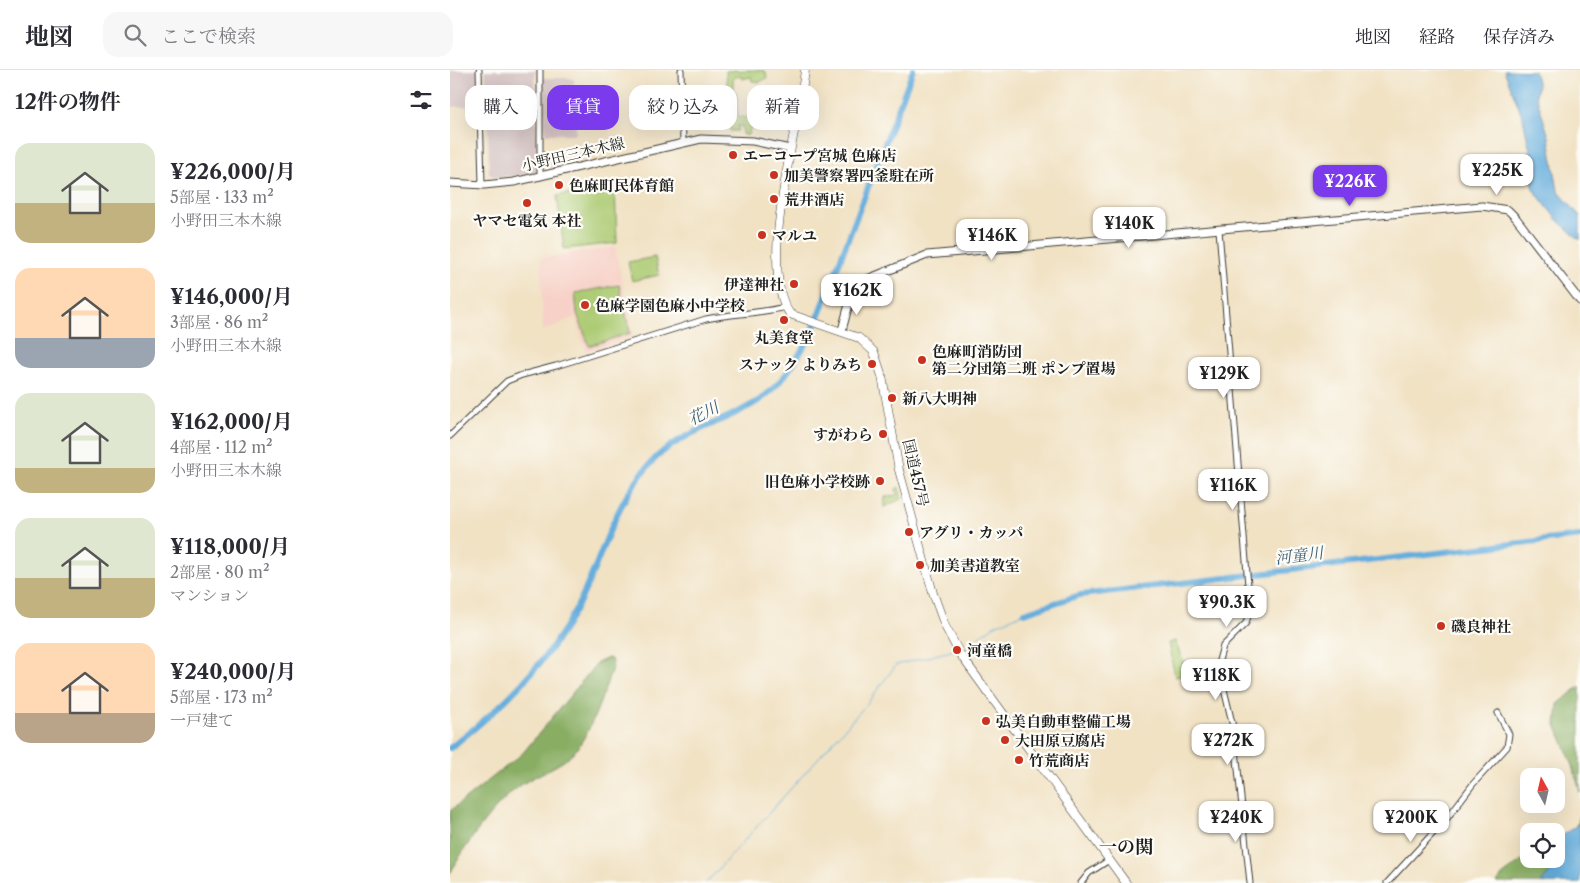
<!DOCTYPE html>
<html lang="ja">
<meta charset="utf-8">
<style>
:root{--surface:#fff;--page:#f7f7f7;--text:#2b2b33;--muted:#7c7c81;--line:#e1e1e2;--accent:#7c3aed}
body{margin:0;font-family:"Libre Caslon Text","Noto Serif JP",serif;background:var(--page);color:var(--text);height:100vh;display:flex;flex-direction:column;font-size:19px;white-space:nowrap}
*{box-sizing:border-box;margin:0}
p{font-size:16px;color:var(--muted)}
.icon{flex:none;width:28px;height:28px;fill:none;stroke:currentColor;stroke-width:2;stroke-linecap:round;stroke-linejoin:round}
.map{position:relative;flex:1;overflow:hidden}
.drawer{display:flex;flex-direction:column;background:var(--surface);width:450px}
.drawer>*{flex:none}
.banner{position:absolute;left:15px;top:15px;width:475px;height:45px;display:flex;gap:10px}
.needle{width:32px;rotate:352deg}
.fabs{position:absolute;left:1070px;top:698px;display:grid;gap:10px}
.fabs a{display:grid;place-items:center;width:45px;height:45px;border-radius:10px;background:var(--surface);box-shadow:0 5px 20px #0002;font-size:25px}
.price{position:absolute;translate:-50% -42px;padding:0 11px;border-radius:10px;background:#fff;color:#222;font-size:16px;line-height:32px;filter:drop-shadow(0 1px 2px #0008)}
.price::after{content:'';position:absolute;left:50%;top:30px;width:15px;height:11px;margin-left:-8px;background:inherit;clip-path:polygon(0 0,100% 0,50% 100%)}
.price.on{background:var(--accent);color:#fff}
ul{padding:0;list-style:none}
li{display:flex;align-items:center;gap:15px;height:125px;padding:0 15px}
li span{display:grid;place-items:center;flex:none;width:140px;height:100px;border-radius:15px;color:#555}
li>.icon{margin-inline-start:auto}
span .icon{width:60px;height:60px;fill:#fffc;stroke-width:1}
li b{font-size:21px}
h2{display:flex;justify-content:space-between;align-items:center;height:60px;padding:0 15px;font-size:21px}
.pill{padding:0 18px;border-radius:15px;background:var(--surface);box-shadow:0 5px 20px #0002;font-size:18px;line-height:45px}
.pill.on{background:var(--accent);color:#fff}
header{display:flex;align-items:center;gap:30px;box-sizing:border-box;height:70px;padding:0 25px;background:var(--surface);border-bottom:1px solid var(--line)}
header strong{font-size:24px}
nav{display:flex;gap:28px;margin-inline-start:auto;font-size:18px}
.search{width:350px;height:45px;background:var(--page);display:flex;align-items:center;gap:12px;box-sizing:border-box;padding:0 18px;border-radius:15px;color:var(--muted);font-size:19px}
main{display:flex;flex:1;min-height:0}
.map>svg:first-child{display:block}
.built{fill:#f7d1c7}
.industrial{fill:#d2bfc0}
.green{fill:#acca72;stroke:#647347}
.forest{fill:#89ae64;stroke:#526540}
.water{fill:#66aedd;stroke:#41657c}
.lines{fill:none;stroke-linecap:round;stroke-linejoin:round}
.stream{stroke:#66aedd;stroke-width:1}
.river{stroke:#66aedd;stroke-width:6}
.minor-casing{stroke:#3c3a35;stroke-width:7}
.major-casing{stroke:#3c3a35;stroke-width:9}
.highway-casing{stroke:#3c3a35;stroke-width:9}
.minor{stroke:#fff;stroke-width:5}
.major{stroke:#fff;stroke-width:7}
.highway{stroke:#fff;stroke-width:8}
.poi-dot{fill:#c8321e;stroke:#fdfcf7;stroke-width:2}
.labels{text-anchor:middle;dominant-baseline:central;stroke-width:4.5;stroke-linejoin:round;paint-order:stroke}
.street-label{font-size:15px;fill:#1c1c1c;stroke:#fdfcf7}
.poi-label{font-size:15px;font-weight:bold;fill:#1c1c1c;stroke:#fdfcf7;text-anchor:start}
.water-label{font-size:16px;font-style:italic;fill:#3d5e73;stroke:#fdfcf7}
.quarter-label{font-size:18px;font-weight:bold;fill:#1c1c1c;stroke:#fdfcf7}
</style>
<header>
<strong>地図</strong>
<div class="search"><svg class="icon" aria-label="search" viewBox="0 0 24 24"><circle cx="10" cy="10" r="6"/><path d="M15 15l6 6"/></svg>ここで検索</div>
<nav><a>地図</a><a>経路</a><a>保存済み</a></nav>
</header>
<main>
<section class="drawer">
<h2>12件の物件<svg class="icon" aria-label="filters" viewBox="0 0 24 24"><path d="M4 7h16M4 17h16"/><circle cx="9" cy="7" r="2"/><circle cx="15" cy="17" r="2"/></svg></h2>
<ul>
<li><span style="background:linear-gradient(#dfe7d0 60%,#c2b280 0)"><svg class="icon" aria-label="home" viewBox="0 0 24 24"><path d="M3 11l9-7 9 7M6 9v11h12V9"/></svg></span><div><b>¥226,000/月</b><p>5部屋 · 133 m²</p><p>小野田三本木線</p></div></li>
<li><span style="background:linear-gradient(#ffd9b3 70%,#9aa5b1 0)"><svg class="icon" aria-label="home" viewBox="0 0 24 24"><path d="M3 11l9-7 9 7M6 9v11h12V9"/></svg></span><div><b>¥146,000/月</b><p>3部屋 · 86 m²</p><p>小野田三本木線</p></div></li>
<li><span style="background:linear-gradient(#dfe7d0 75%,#c2b280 0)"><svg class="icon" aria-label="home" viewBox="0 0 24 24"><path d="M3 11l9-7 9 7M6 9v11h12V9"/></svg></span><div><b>¥162,000/月</b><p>4部屋 · 112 m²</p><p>小野田三本木線</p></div></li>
<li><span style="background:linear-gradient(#dfe7d0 60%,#c2b280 0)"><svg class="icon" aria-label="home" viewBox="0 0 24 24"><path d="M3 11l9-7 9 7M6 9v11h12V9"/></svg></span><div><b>¥118,000/月</b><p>2部屋 · 80 m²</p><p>マンション</p></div></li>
<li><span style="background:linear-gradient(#ffd9b3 70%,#b9a48a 0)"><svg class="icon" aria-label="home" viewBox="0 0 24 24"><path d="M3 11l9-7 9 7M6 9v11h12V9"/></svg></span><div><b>¥240,000/月</b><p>5部屋 · 173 m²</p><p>一戸建て</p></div></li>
</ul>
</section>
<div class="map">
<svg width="1130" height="813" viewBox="0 0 1130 813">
<rect width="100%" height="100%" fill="#fdfcf7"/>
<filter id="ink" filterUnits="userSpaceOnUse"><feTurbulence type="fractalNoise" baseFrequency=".02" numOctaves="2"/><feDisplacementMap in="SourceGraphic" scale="10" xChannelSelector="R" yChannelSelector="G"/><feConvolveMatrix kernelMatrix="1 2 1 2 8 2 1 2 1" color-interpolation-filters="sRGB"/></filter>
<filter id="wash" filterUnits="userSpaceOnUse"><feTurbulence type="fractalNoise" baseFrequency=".0096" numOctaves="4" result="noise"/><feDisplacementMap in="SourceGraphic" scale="20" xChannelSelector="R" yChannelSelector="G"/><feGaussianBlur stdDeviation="1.12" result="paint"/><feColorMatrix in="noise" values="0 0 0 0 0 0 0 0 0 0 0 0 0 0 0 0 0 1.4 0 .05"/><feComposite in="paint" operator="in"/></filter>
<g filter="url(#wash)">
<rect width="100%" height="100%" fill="#f1e2c4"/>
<path class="built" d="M165,177l18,89 -47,15 -11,-34 -32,14 -2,-73z"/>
<path class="industrial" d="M0,0h28l1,36 -29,1z
M35,0h50l1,39 -48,2z
M93,8h27l4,2 2,54h-31z
M86,45l1,59 -42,3 -6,-4 -1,-53 3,-3z"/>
<path class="green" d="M285,0h27l4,2 1,6 -7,4 -8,-1 -1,-4 -9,2 -1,-3h-4l-4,4v10l4,3 -5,1 5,2 1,21 22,1 -1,8 -8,1 -3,8h-5l-1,-9h-4v5h-8l-4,-60z
M160,114l5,1 2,58 -53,6 -7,-53z
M205,187l4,18 -27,6 -4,-19z
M169,215l11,48 -41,13 -12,-33 -2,-20z
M449,417l3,12 -18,8 1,-10 12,-2 -1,-6z
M725,571l13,33 -13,3 -7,-34z"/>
<path class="forest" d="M158,588l3,1 2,7c-10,27 -19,60 -37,84 -13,16 -38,23 -55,35 -27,19 -55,59 -71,89v-63l72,-57 75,-91z
M1130,616v107l-7,-27 -17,-41 2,-21z
M1130,746v35l-33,32h-50l5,-7 27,-21v4h27v-17c13,-7 20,-12 24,-26z"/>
<path class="water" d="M1054,0l30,1 4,14 -2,10 13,42 9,54 22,25v24l-22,-19 -25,-32 -1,-29 -9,-42z
M1130,753v60h-39l11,-13 8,-33z"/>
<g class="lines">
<path class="stream" d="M511,579l34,-24 29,-12
M256,813l160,-178 30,-40 59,-15"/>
<path class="river" d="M574,543l56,-18 500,-59
M0,678c52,-40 98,-85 128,-143 25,-48 34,-99 72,-141 29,-33 76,-41 111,-65 25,-18 42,-49 55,-76l97,-253"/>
</g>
</g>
<g filter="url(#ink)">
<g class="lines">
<g class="minor-casing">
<path id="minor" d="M29,0l3,114
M231,0l2,72
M90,107v-107
M769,160l31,380 -4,13 -23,23 -5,18 16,67 16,152
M0,366l57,-55 15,-6 34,-9 150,-47c26,-6 53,-5 79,-12
M631,813l8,-10 20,-13
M937,813l61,-66 25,-33 34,-37 2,-13 -11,-21"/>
</g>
<g class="major-casing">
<path id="major" d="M0,113l34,2 30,-3 187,-43 52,2 37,8
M392,260l9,-33 14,-17 62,-25 555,-49 26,4 8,8 64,83"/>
</g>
<g class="highway-casing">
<path id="highway" d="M355,0c-6,56 -49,198 -15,244l69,24 15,14 8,24 17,94 34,123 12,33 15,28 166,229"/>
</g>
<use href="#minor" class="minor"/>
<use href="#major" class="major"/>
<use href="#highway" class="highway"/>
</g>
</g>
<g class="poi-dot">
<circle cx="283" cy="85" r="5"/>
<circle cx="324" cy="105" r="5"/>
<circle cx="109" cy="115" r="5"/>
<circle cx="324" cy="129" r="5"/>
<circle cx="77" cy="133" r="5"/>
<circle cx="312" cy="165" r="5"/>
<circle cx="344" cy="214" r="5"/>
<circle cx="135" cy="235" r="5"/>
<circle cx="334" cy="250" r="5"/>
<circle cx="472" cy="290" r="5"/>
<circle cx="422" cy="294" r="5"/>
<circle cx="442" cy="328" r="5"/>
<circle cx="433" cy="364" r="5"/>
<circle cx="430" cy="411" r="5"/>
<circle cx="459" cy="462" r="5"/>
<circle cx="470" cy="495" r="5"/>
<circle cx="991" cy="556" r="5"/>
<circle cx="507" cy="580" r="5"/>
<circle cx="536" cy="651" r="5"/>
<circle cx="555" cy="670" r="5"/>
<circle cx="569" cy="690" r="5"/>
</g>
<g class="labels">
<g class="street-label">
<text transform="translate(123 84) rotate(-13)">小野田三本木線</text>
<text transform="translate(466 403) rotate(77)">国道457号</text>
</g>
<g class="poi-label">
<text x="293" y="85">エーコープ宮城 色麻店</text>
<text x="334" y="105">加美警察署四釜駐在所</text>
<text x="119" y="115">色麻町民体育館</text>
<text x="334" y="129">荒井酒店</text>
<text x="77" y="150" text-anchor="middle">ヤマセ電気 本社</text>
<text x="322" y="165">マルユ</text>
<text x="334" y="214" text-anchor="end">伊達神社</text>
<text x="145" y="235">色麻学園色麻小中学校</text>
<text x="334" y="267" text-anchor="middle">丸美食堂</text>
<text x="482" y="281">色麻町消防団<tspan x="482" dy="17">第二分団第二班 ポンプ置場</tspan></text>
<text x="412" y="294" text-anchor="end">スナック よりみち</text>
<text x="452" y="328">新八大明神</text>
<text x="423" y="364" text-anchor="end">すがわら</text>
<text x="420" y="411" text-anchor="end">旧色麻小学校跡</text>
<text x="469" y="462">アグリ・カッパ</text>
<text x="480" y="495">加美書道教室</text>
<text x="1001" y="556">磯良神社</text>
<text x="517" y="580">河童橋</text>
<text x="546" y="651">弘美自動車整備工場</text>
<text x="565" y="670">大田原豆腐店</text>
<text x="579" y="690">竹荒商店</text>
</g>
<g class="water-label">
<text transform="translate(253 343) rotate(-27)">花川</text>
<text transform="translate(849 485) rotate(-7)">河童川</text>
</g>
<g class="quarter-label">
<text x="676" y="777">一の関</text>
</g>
</g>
</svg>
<div class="fabs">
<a><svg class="needle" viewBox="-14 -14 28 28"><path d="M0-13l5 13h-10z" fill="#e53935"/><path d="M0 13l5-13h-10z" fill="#7c7c81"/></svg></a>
<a><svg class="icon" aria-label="locate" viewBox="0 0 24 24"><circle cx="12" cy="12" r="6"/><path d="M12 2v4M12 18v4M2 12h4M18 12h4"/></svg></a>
</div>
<b class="price" style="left:1047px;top:126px">¥225K</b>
<b class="price on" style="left:900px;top:137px">¥226K</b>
<b class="price" style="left:679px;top:179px">¥140K</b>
<b class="price" style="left:542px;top:191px">¥146K</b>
<b class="price" style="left:407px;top:246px">¥162K</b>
<b class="price" style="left:774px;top:329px">¥129K</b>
<b class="price" style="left:783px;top:441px">¥116K</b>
<b class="price" style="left:777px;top:558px">¥90.3K</b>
<b class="price" style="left:766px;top:631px">¥118K</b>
<b class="price" style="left:778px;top:696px">¥272K</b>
<b class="price" style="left:786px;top:773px">¥240K</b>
<b class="price" style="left:961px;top:773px">¥200K</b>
<div class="banner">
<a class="pill">購入</a>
<a class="pill on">賃貸</a>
<a class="pill">絞り込み</a>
<a class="pill">新着</a>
</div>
</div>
</main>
